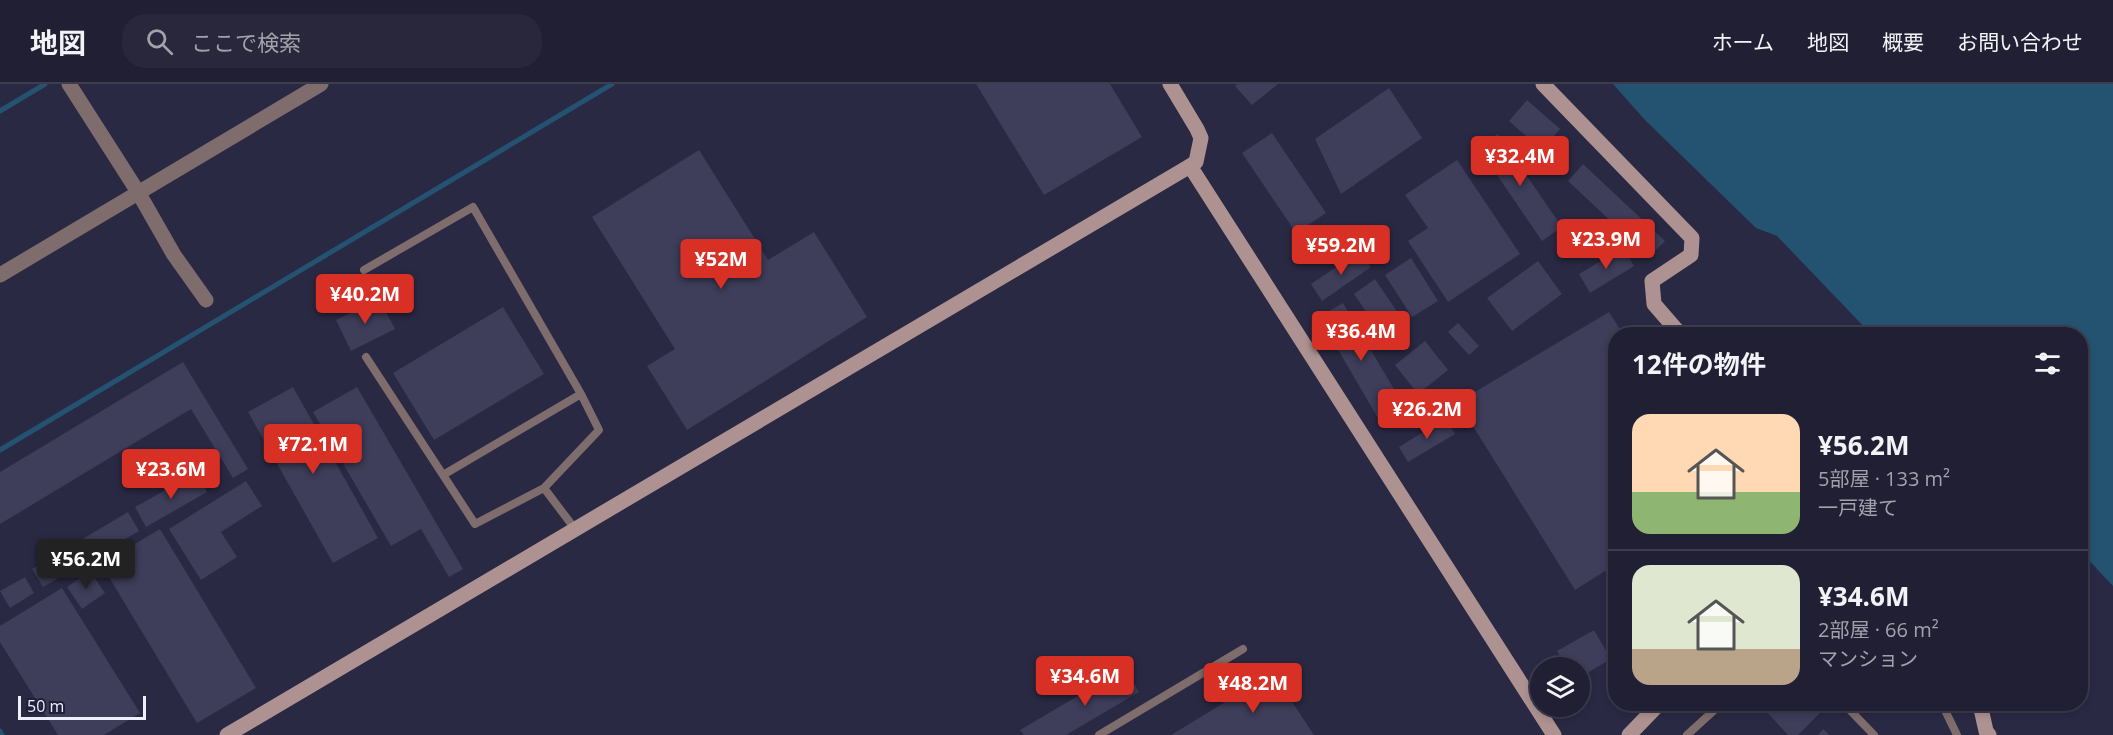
<!DOCTYPE html>
<html lang="ja">
<meta charset="utf-8">
<style>
:root{--surface:#201f33;--page:#28273b;--text:#f1f3f6;--muted:#a2a2ac;--line:#3d3d4e;--accent:#d93025}
body{margin:0;font-family:"Open Sans","Noto Sans JP",sans-serif;background:var(--page);color:var(--text);height:100vh;display:flex;flex-direction:column;font-size:22px;white-space:nowrap}
*{box-sizing:border-box;margin:0}
p{font-size:20px;color:var(--muted)}
.icon{flex:none;width:33px;height:33px;fill:none;stroke:currentColor;stroke-width:2;stroke-linecap:round;stroke-linejoin:round}
.map{position:relative;flex:1;overflow:hidden}
.sheet{position:absolute;left:1608px;top:243px;width:480px;height:384px;display:flex;flex-direction:column;background:var(--surface);border-radius:24px;box-shadow:0 3px 9px #0003,0 0 0 2px var(--line)}
.sheet>*{flex:none}
.buttons{position:absolute;left:1530px;top:573px;display:grid;gap:12px}
.buttons a{display:grid;place-items:center;width:60px;height:60px;border-radius:50%;background:var(--surface);box-shadow:0 3px 9px #0003,0 0 0 2px var(--line);font-size:30px}
.scale{position:absolute;left:18px;bottom:15px;width:128px;box-sizing:border-box;padding-left:6px;border:3px solid #eeeffe;border-top:0;font-size:16px;line-height:21px;white-space:nowrap;color:#eeeffe;-webkit-text-stroke:4px #201f3a;paint-order:stroke}
.price{position:absolute;translate:-50% -51px;padding:0 14px;border-radius:6px;background:var(--accent);color:#fff;font-size:20px;line-height:39px;filter:drop-shadow(0 2px 3px #0008)}
.price::after{content:'';position:absolute;left:50%;top:36px;width:18px;height:14px;margin-left:-9px;background:inherit;clip-path:polygon(0 0,100% 0,50% 100%)}
.price.current{background:#222;color:#fff}
ul{padding:0;list-style:none}
li{display:flex;align-items:center;gap:18px;height:150px;padding:0 24px}
li+li{border-top:2px solid var(--line)}
li span{display:grid;place-items:center;flex:none;width:168px;height:120px;border-radius:18px;color:#555}
li>.icon{margin-inline-start:auto}
span .icon{width:72px;height:72px;fill:#fffc;stroke-width:1}
li b{font-size:26px}
h2{display:flex;justify-content:space-between;align-items:center;height:72px;padding:0 24px;font-size:26px}
header{display:flex;align-items:center;gap:36px;box-sizing:border-box;height:84px;padding:0 30px;background:var(--surface);border-bottom:2px solid var(--line)}
header strong{font-size:28px}
nav{display:flex;gap:33px;margin-inline-start:auto;font-size:21px}
.search{width:420px;height:54px;background:var(--page);display:flex;align-items:center;gap:15px;box-sizing:border-box;padding:0 21px;border-radius:24px;color:var(--muted);font-size:22px}
.map>svg:first-child{display:block}
.water{fill:#235371}
.lines{fill:none;stroke-linecap:round;stroke-linejoin:round}
.stream{stroke:#235371;stroke-width:5}
.building{fill:#3e3d5a}
.lane{stroke:#7f6d6d;stroke-width:8}
.street{stroke:#7f6d6d;stroke-width:15}
.secondary{stroke:#ae9292;stroke-width:15}
</style>
<header>
<strong>地図</strong>
<div class="search"><svg class="icon" aria-label="search" viewBox="0 0 24 24"><circle cx="10" cy="10" r="6"/><path d="M15 15l6 6"/></svg>ここで検索</div>
<nav><a>ホーム</a><a>地図</a><a>概要</a><a>お問い合わせ</a></nav>
</header>
<div class="map">
<svg width="2113" height="651" viewBox="0 0 2113 651">
<rect width="100%" height="100%" fill="#2a2944"/>
<path class="water" d="M1613,0h500v502l-32,-34 -1,-218h-209l-94,-98 -21,-8 -111,-108z"/>
<g class="lines">
<path class="stream" d="M0,27l45,-27
M0,366l612,-366
M0,647l2,4"/>
</g>
<path class="building" d="M976,0h134l32,53 -98,58z
M1237,0h41l-26,21 -17,-19z
M1389,4l33,50 -81,56 -26,-55z
M1527,16l33,29 -18,21 -33,-29z
M1272,49l54,80 -30,20 -54,-80z
M1498,50l64,93 -20,14 -64,-94z
M699,66l69,110 46,-28 53,85 -180,113 -40,-64 28,-17 -83,-132z
M1457,76l63,94 -72,48 -40,-61 20,-13 -23,-33z
M1583,80l82,77 -16,16 -81,-76z
M1623,164l11,18 -44,27 -11,-19z
M1360,167l11,16 -49,34 -11,-17z
M1411,174l27,43 -26,16 -27,-42z
M1538,177l24,33 -50,37 -25,-33z
M1375,195l33,49 -21,14 -33,-48z
M379,215l16,30 -44,22 -15,-31z
M1343,219l61,103 -25,14 -60,-103z
M503,223l41,67 -110,66 -41,-67z
M1609,228l14,22h-7v230l-41,26 -117,-188z
M1458,239l21,23 -10,9 -21,-23z
M1425,257l23,29 -30,24 -23,-29z
M183,278l65,107 -15,9 -42,-69 -191,115v-52z
M293,303l85,151 -45,25 -85,-151z
M357,303l106,182 -14,8 -28,-48 -30,17 -78,-134z
M1446,334l9,16 -47,28 -9,-15z
M196,389l11,19 -61,35 -11,-20z
M246,397l16,25 -41,26 16,25 -36,23 -32,-51z
M128,428l11,19 -96,56 -11,-18z
M160,445l96,159 -59,35 -96,-159z
M90,487l15,22 -23,16 -15,-22z
M25,493l9,16 -24,15 -10,-17z
M62,504l78,125 -36,22h-46l-58,-93v-16z
M1616,537v20l-9,-15z
M1594,546l17,29 -31,18v-9h-14l-9,-17z
M1125,584l14,24 -73,43h-42l-4,-5z
M1273,589l41,62h-143z
M1767,620h62l-31,31h-10l-25,-27z
M1823,645l7,6h-12z"/>
<g class="lines">
<path class="lane" d="M364,186l109,-63 108,187
M366,273l109,167 69,-36 31,41
M443,391l138,-81 18,36 -55,58
M1942,620l15,31
M1846,622l28,29
M1099,651l144,-86
M1687,651l34,-31"/>
<path class="street" d="M69,0l69,108 36,63 32,45
M0,191l321,-191"/>
<path class="secondary" d="M1543,0l149,154 -1,17 -39,26 2,23 26,30
M1190,82l364,569
M1980,620l6,27 3,4
M227,651l963,-569 6,-4 5,-24 -4,-9 -27,-45
M1629,651l30,-31"/>
</g>
</svg>
<div class="buttons">
<a><svg class="icon" aria-label="layers" viewBox="0 0 24 24"><path d="M12 4l9 5-9 5-9-5zM3 14l9 5 9-5"/></svg></a>
</div>
<div class="scale">50 m</div>
<b class="price" style="left:1520px;top:103px">¥32.4M</b>
<b class="price" style="left:1606px;top:186px">¥23.9M</b>
<b class="price" style="left:1341px;top:192px">¥59.2M</b>
<b class="price" style="left:721px;top:206px">¥52M</b>
<b class="price" style="left:365px;top:241px">¥40.2M</b>
<b class="price" style="left:1361px;top:278px">¥36.4M</b>
<b class="price" style="left:1427px;top:356px">¥26.2M</b>
<b class="price" style="left:313px;top:391px">¥72.1M</b>
<b class="price" style="left:171px;top:416px">¥23.6M</b>
<b class="price current" style="left:86px;top:506px">¥56.2M</b>
<b class="price" style="left:1085px;top:623px">¥34.6M</b>
<b class="price" style="left:1253px;top:630px">¥48.2M</b>
<section class="sheet">
<h2>12件の物件<svg class="icon" aria-label="filters" viewBox="0 0 24 24"><path d="M4 7h16M4 17h16"/><circle cx="9" cy="7" r="2"/><circle cx="15" cy="17" r="2"/></svg></h2>
<ul>
<li><span style="background:linear-gradient(#ffd9b3 65%,#8fb573 0)"><svg class="icon" aria-label="home" viewBox="0 0 24 24"><path d="M3 11l9-7 9 7M6 9v11h12V9"/></svg></span><div><b>¥56.2M</b><p>5部屋 · 133 m²</p><p>一戸建て</p></div></li>
<li><span style="background:linear-gradient(#dfe7d0 70%,#b9a48a 0)"><svg class="icon" aria-label="home" viewBox="0 0 24 24"><path d="M3 11l9-7 9 7M6 9v11h12V9"/></svg></span><div><b>¥34.6M</b><p>2部屋 · 66 m²</p><p>マンション</p></div></li>
</ul>
</section>
</div>
